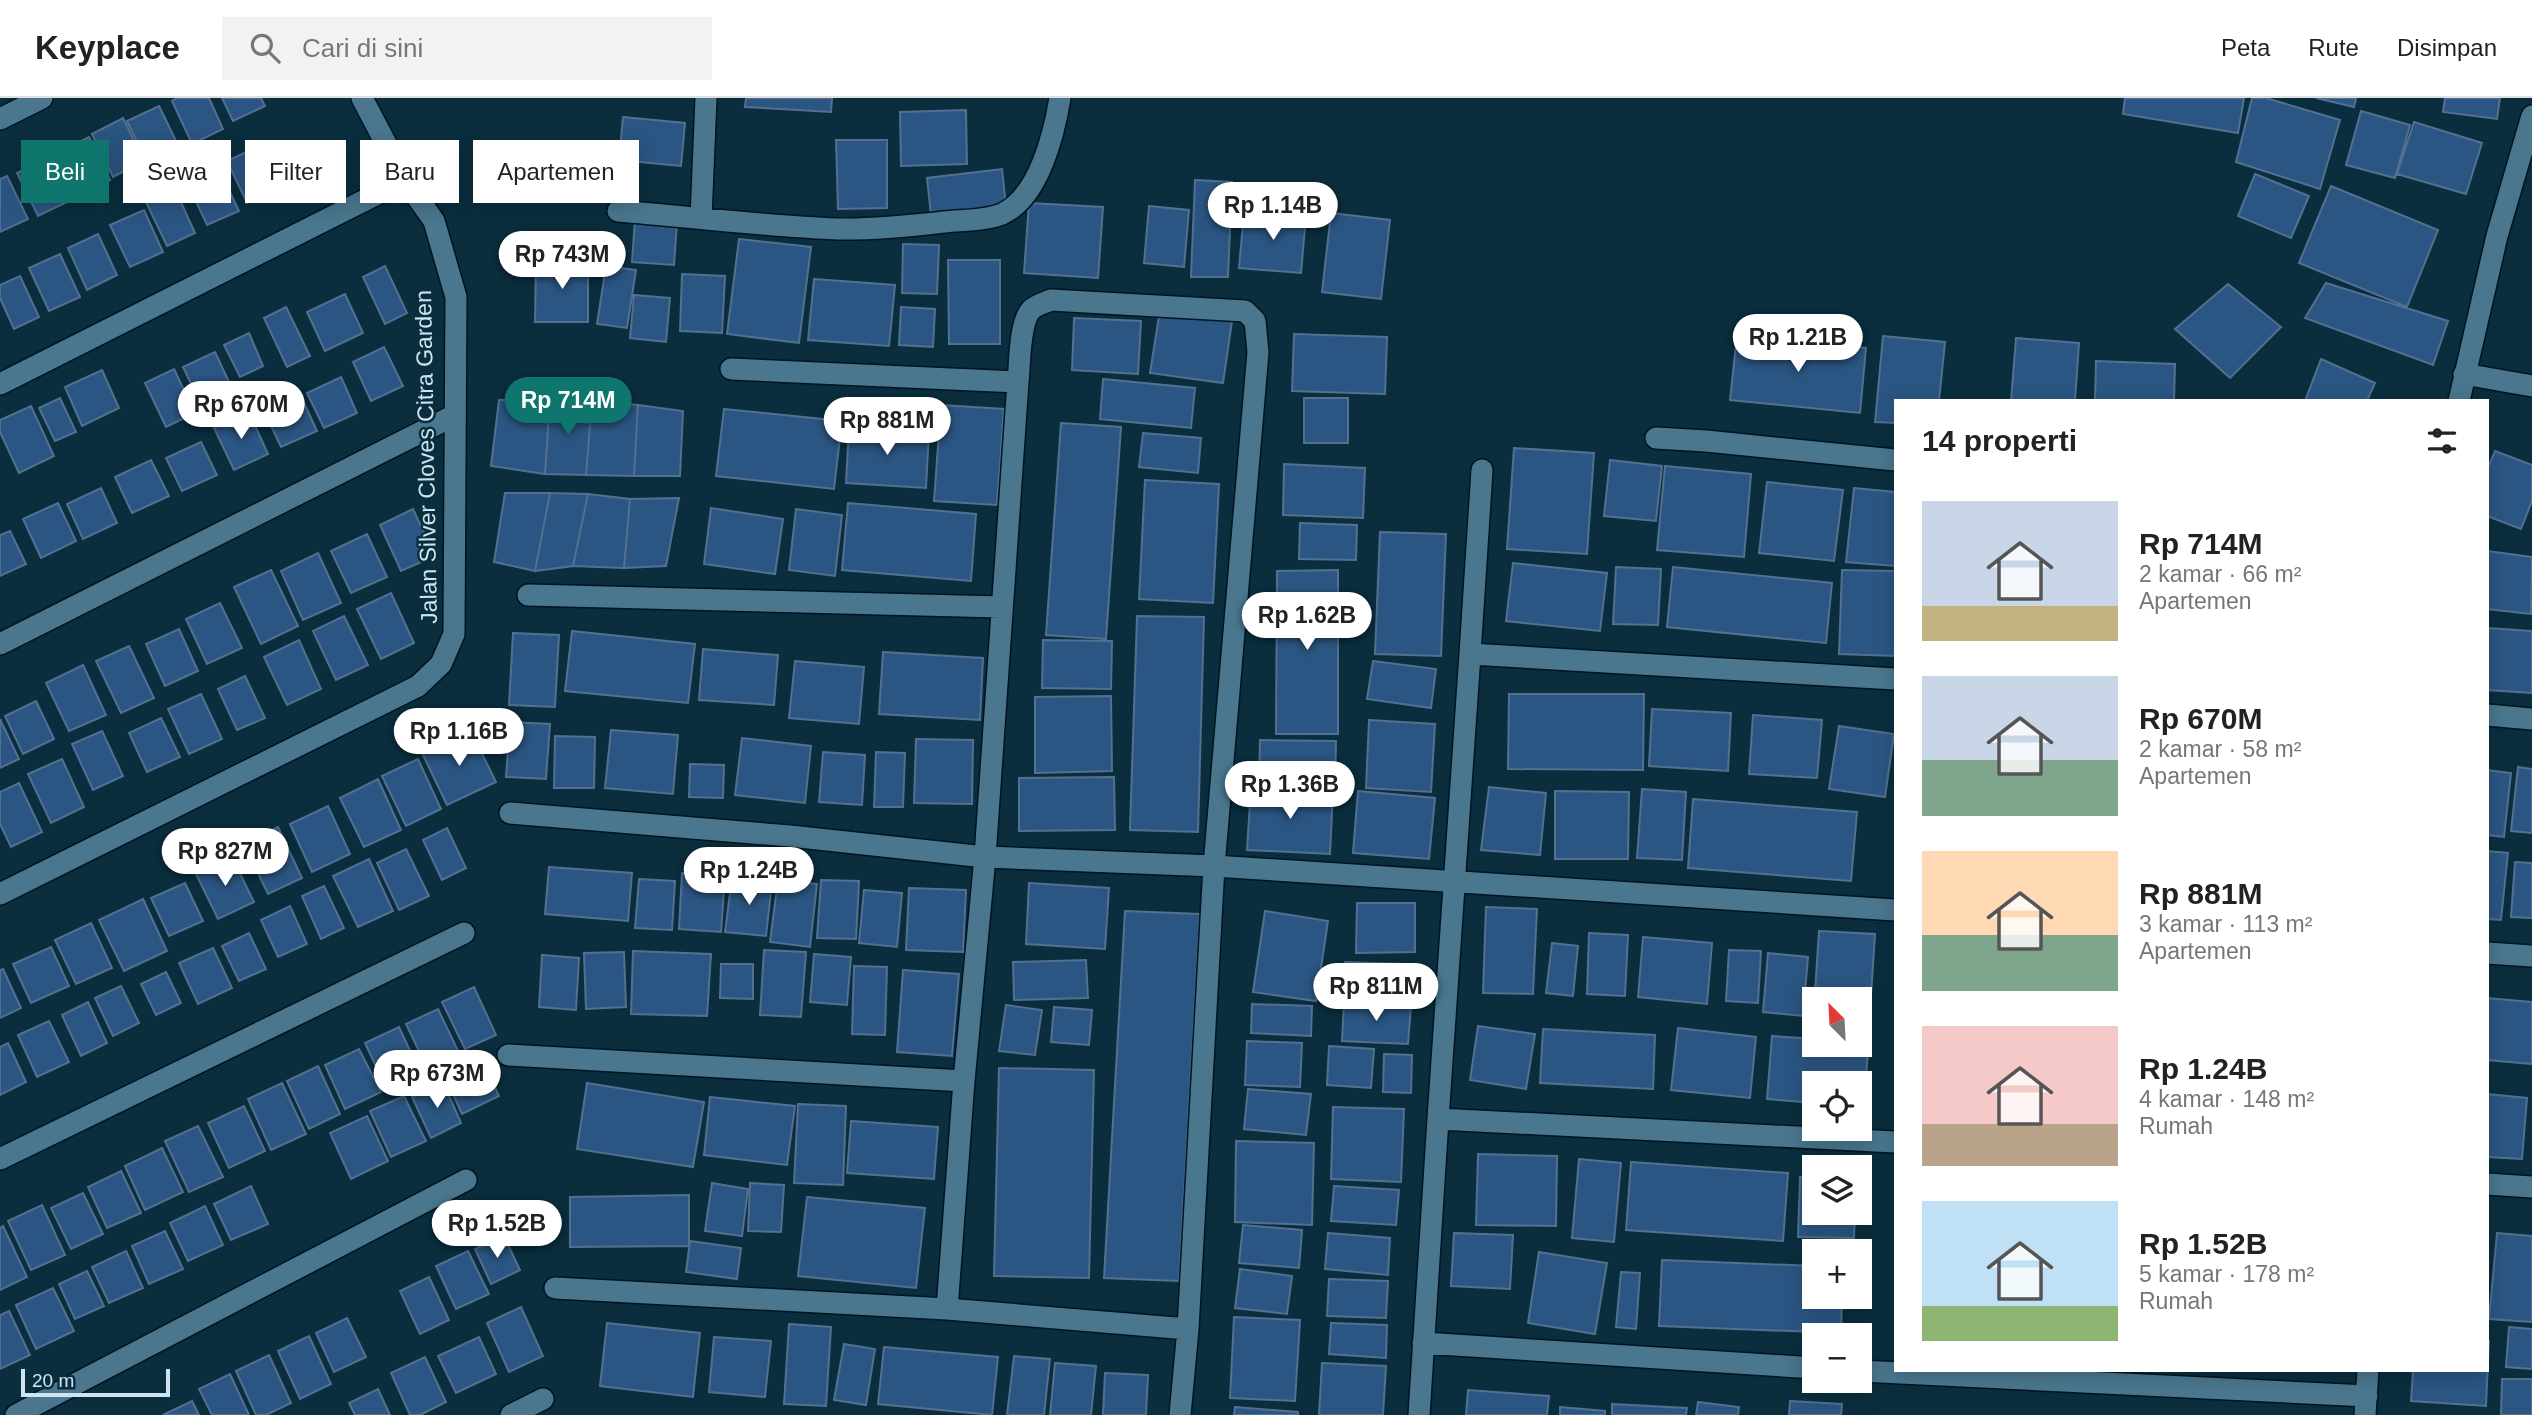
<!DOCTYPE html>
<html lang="id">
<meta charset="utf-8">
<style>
:root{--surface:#fff;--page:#f2f2f2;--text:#222;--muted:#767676;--line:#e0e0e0;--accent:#0f766e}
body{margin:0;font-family:Arial,sans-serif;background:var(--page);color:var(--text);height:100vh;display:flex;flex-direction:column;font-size:26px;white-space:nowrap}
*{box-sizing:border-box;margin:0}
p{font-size:23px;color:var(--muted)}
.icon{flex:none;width:38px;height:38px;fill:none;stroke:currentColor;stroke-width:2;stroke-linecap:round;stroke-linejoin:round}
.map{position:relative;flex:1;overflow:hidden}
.details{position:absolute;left:1894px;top:301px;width:595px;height:973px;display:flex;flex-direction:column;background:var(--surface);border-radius:0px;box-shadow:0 4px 18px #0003}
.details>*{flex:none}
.banner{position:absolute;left:21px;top:42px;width:665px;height:63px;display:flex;gap:14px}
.needle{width:46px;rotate:336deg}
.fabs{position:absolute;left:1802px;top:889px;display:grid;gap:14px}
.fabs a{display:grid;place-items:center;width:70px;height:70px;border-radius:0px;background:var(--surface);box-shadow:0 4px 18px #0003;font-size:35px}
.scale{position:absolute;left:21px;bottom:18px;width:149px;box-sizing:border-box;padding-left:7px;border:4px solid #cde4f1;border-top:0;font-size:19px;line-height:24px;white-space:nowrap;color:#cde4f1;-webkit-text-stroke:5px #0a2e3e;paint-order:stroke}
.price{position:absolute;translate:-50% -60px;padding:0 16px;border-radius:24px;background:#fff;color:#222;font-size:23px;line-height:46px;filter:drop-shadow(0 2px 4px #0008)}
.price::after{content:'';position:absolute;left:50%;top:42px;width:21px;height:16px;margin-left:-10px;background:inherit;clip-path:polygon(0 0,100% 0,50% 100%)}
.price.current{background:var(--accent);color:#fff}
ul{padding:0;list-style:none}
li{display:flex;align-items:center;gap:21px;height:175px;padding:0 28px}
li span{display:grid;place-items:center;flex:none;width:196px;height:140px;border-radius:0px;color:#555}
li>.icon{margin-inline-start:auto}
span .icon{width:84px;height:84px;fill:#fffc;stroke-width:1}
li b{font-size:30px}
h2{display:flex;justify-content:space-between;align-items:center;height:84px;padding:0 28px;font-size:30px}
.pill{padding:0 24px;border-radius:0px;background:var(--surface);box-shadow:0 4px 18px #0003;font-size:24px;line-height:63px}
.pill.current{background:var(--accent);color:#fff}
header{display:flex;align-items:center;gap:42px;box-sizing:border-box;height:98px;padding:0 35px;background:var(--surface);border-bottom:2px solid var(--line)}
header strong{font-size:33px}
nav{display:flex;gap:38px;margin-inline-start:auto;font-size:24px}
.search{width:490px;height:63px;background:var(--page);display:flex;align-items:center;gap:18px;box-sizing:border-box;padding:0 24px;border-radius:0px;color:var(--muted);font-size:26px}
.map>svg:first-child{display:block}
.building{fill:#2b5683;stroke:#537090;stroke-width:2}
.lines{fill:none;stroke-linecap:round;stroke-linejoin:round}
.street-casing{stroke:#001520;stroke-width:24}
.street{stroke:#4a778e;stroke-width:21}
.labels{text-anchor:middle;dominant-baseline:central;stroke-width:5;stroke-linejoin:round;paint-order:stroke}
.street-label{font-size:23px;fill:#cde4f1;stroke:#0a2e3e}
</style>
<header>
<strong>Keyplace</strong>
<div class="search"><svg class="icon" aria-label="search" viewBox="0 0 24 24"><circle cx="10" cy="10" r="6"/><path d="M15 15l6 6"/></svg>Cari di sini</div>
<nav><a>Peta</a><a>Rute</a><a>Disimpan</a></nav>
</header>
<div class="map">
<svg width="2532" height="1317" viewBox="0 0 2532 1317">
<rect width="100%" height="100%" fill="#0a2e3e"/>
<path class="building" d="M177,0h32l14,31 -31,15 -20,-43z
M222,0h39l4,8 -32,15z
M746,0h86l-1,14 -86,-5z
M2125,0h119l-6,35 -115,-19z
M2252,0h14l74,22 -20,69 -84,-27z
M2316,0h40l-2,9z
M2445,0h55l-3,21 -54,-7z
M159,8l21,43 -32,15 -21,-43z
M966,12l1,54 -66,2 -1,-54z
M2361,13l49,14 -15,53 -49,-13z
M623,19l62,6 -4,43 -62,-6z
M123,20l21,43 -31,16 -21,-43z
M2414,24l68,21 -16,51 -69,-20z
M89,39l21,43 -31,15 -21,-43z
M836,42h51v68l-49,1z
M261,47l20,42 -34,16 -20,-42z
M48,60l21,43 -31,15 -21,-43z
M218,69l21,44 -32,14 -20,-43z
M1002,71l4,37 -75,9 -4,-37z
M2255,76l54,22 -18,42 -53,-22z
M7,78l21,43 -28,13v-53z
M1195,82l37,2 -4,95h-37z
M2331,88l107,44 -31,77 -108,-44z
M175,91l20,44 -28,13 -21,-44z
M1029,105l74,4 -5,71 -74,-5z
M1149,108l40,4 -5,57 -40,-4z
M144,112l19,42 -33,15 -20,-42z
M1244,114l62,4 -5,57 -62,-5z
M1331,115l59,7 -9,79 -59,-7z
M635,122l42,3 -3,42 -42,-3z
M98,136l19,41 -30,15 -19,-42z
M739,141l72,8 -12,96 -72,-9z
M903,146l36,1 -2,49 -35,-1z
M60,156l20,43 -31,14 -20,-43z
M536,161l52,1v62h-53z
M948,162h52v84h-51z
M385,168l22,47 -22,11 -22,-47z
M606,168l30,4 -9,58 -30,-4z
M682,176l43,2 -3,57 -42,-2z
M20,178l19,41 -25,12 -14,-31v-13z
M814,181l81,6 -6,61 -81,-6z
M2326,185l122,38 -15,44 -128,-47z
M2228,186l53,43 -51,51 -55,-49z
M345,196l18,39 -38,18 -18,-39z
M634,197l36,3 -4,44 -36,-4z
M286,209l24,49 -23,11 -23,-49z
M901,209l34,2 -2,38 -34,-2z
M1160,212l72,11 -9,62 -73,-10z
M1074,220l67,3 -3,53 -66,-4z
M249,235l14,33 -23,11 -16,-32z
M1294,236l93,3 -2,57 -93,-3z
M1737,237l129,13 -6,65 -130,-13z
M1883,238l62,6 -6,59h-44v22l-20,-1z
M2016,240l63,5 -4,58h-64z
M384,249l19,39 -32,15 -18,-39z
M215,254l21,45 -32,14 -21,-44z
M2321,261l54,24 -8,18h-62z
M2096,263l79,3 -1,37h-79z
M174,271l21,44 -29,14 -21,-44z
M102,272l17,38 -37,18 -17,-39z
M341,279l16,36 -33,15 -17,-35z
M1103,281l92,9 -4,40 -91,-9z
M299,294l18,39 -36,16 -18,-38z
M60,300l16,34 -21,9 -16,-33z
M1304,300h44v45h-44z
M499,302h51l-5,74 -54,-8z
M550,302l42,1 -6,74 -41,-1z
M592,303l46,4 -4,71 -48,-1z
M638,307l45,6 -3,65h-46z
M941,307l63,4 -7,96 -63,-4z
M31,308l23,50 -35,17 -19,-41v-12z
M724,311l118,12 -8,68 -118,-13z
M249,314l19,42 -34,16 -20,-42z
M1061,325l60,4 -15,212 -60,-4z
M849,328l80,5 -3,57 -80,-5z
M1143,335l58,5 -3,35 -59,-6z
M201,344l16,33 -35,16 -16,-33z
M1514,350l80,5 -7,101 -80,-5z
M2495,353l37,14v36l-11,28 -34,-13v-46z
M151,362l18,36 -37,17 -17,-36z
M1610,362l52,6 -6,55 -52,-5z
M1284,366l81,4 -2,50 -80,-3z
M1665,368l86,8 -7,83 -87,-7z
M1145,382l74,4 -6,119 -74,-4z
M1767,384l76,8 -9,71 -75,-8z
M101,390l16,35 -34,16 -16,-35z
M1854,390l41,4v74l-49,-4z
M505,395h45l-15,78 -41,-9z
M550,395l38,1 -15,72 -38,5z
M588,396l42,5 -6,69 -51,-2z
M679,400l-13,68 -42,2 6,-69z
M58,405l18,38 -35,17 -18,-39z
M848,405l128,11 -5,67 -129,-11z
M711,410l72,11 -8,55 -71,-10z
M413,411l22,47 -34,15 -21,-46z
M796,411l46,6 -7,61 -46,-6z
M1300,425l57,2 -1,35 -57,-1z
M10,433l16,33 -26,12v-41z
M1380,434l66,2 -5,122 -66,-2z
M367,436l20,43 -36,16 -20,-42z
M2487,453l45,6 -1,57 -44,-5z
M318,455l23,50 -38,17 -22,-49z
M1513,465l94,10 -7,58 -94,-10z
M1616,469l45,2 -3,56 -45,-1z
M1673,469l159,16 -6,60 -159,-16z
M271,472l27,56 -37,18 -27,-57z
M1338,472v164h-62l1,-163z
M1842,472l53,1v85l-56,-2z
M391,495l23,50 -33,16 -24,-50z
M220,505l22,45 -35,16 -21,-45z
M344,518l24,49 -32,15 -23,-49z
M1137,518l67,1 -6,215 -68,-2z
M2487,530l45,3v62l-45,-3z
M179,531l19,42 -33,15 -19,-42z
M572,533l123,13 -7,59 -123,-12z
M513,535l46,2 -4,72 -46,-2z
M299,542l22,49 -34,16 -23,-48z
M1043,542l69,1 -1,48 -69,-1z
M129,548l25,52 -33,15 -25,-52z
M703,551l75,6 -4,50 -75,-5z
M883,554l100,6 -3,62 -101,-6z
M795,563l69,6 -5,57 -70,-6z
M1373,563l63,8 -5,39 -64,-9z
M83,567l23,50 -37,16 -23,-48z
M245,578l20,42 -28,12 -19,-41z
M201,596l21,45 -33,15 -21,-45z
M1509,596h135l-1,76 -135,-1z
M1111,598l1,75 -77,2v-76z
M36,603l18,38 -31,15 -18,-38z
M1652,611l79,4 -3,58 -79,-5z
M1753,617l69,5 -5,58 -68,-4z
M161,620l19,39 -33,15 -18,-39z
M0,621l19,40 -19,9z
M1369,622l66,4 -4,68 -65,-4z
M510,624l40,2 -4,55 -40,-2z
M1839,628l55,8 -9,63 -56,-8z
M611,632l67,5 -5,59 -68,-6z
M102,633l21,45 -30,14 -21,-46z
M471,633l25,51 -49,23 -25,-52z
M555,638l40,1 -1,51h-40z
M742,640l69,8 -6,57 -70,-8z
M916,641l57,1 -1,64 -58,-1z
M1260,642l76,1 -1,41 -76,-1z
M823,654l42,3 -3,50 -43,-3z
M876,654l29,1 -2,54h-29z
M62,661l22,48 -33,16 -23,-49z
M418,661l23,50 -35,17 -24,-50z
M690,666l34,1 -1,33 -34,-1z
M2518,669l14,2v64l-21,-2z
M2487,672l24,3 -7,64 -17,-2z
M1114,679l1,53 -96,1v-53z
M378,681l23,51 -37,17 -24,-49z
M19,685l23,49 -31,15 -11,-23v-32z
M1489,689l57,6 -6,62 -59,-5z
M1251,690l82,4 -3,62 -83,-4z
M1642,691l44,3 -4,68 -45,-2z
M1358,693l77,7 -6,61 -76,-6z
M1555,693l74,1 -1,67h-73z
M1693,701l164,13 -6,69 -163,-13z
M328,708l22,48 -38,18 -22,-48z
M278,729l24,51 -34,16 -24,-50z
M447,730l19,40 -24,12 -19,-40z
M406,751l23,47 -30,14 -22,-47z
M2487,753l21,2 -7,67 -14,-1z
M232,759l22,45 -36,17 -22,-45z
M369,761l24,52 -35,16 -25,-51z
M2515,764l17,1v55l-21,-1z
M549,769l83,6 -4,48 -83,-7z
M682,775l43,3 -4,56 -42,-3z
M732,779l40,5 -6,54 -41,-4z
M639,781l36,2 -3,49 -37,-2z
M778,782l39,4 -7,63 -40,-5z
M821,782l38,1 -3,58 -39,-1z
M185,785l18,38 -34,15 -18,-38z
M1029,785l80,5 -4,61 -79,-5z
M324,788l20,42 -23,11 -19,-43z
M909,790l57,2 -3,62 -57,-2z
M864,792l38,3 -5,54 -38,-4z
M143,801l24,52 -43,20 -25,-51z
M1357,805h58v49l-59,1z
M290,808l17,38 -29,13 -17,-37z
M1486,809l51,2 -4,85 -50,-1z
M1125,813l75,3 -21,367 -75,-3z
M1265,813l63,10 -12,80 -63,-9z
M91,825l21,45 -36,16 -21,-44z
M1819,833l56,3 -6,92h-9v-27h-45v24h-2z
M249,835l17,36 -27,12 -17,-35z
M1589,835l39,2 -3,61 -38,-2z
M1643,839l69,6 -5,61 -69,-7z
M1552,845l26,3 -5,50 -27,-3z
M51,849l18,39 -38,17 -18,-39z
M213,850l19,40 -34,16 -19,-41z
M764,852l42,2 -5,65 -41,-2z
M1729,852l32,1 -3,52 -32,-2z
M633,853l78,3 -4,62 -76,-2z
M624,854l2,55 -40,2 -2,-56z
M1768,855l40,4 -5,59 -40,-4z
M814,856l37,3 -4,48 -37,-3z
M542,857l37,3 -3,52 -37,-3z
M1086,862l2,38 -74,2 -1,-38z
M1345,864l61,2 -1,33 -61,-1z
M721,866h32v35l-33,-1z
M854,868l33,1 -2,68 -33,-1z
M3,871l18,39 -21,10v-48z
M903,872l56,4 -7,82 -55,-4z
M166,874l15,31 -25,12 -15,-31z
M121,888l18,37 -26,13 -18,-38z
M474,889l22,48 -31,14 -23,-47z
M2487,900l45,4v62l-45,-4z
M88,904l19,41 -26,13 -19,-41z
M1344,905l67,3 -3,38 -66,-3z
M1252,906l60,2 -1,30 -60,-3z
M1006,907l36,5 -7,45 -36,-4z
M1054,909l38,3 -3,35 -38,-3z
M438,911l22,46 -32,15 -22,-46z
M49,923l20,41 -32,15 -19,-42z
M1478,928l57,8 -9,55 -56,-9z
M399,929l21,45 -34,16 -21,-45z
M1678,930l78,9 -6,61 -79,-8z
M1543,931l112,6 -2,54 -113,-6z
M1772,938l43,3v6l54,-2 -6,64h-3v-24h-45v20l-48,-4z
M1247,943l55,2 -2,44 -55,-2z
M8,945l18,39 -26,13v-48z
M1329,948l45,3 -3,39 -44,-3z
M359,951l22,43 -36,17 -20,-44z
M1384,956l28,1 -1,38 -28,-1z
M484,966l15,32 -37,18 -15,-33z
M318,968l22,48 -31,15 -22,-48z
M999,970l95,2 -5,208 -95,-2z
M443,984l18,41 -30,15 -19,-41z
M282,985l24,51 -35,16 -23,-51z
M587,985l117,19 -11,65 -116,-18z
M1248,991l63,5 -5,41 -62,-6z
M2487,996l40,4 -5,61 -35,-2z
M404,998l22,45 -35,16 -21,-46z
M710,999l85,9 -8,59 -83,-10z
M798,1006l48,2 -3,79 -49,-2z
M244,1008l21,45 -36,17 -21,-45z
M1333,1009l71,2 -3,73 -70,-3z
M367,1018l21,45 -37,18 -21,-46z
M851,1023l87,6 -4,52 -87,-6z
M198,1028l25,51 -34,15 -24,-51z
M1236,1043l78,2 -2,82 -77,-3z
M162,1050l21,44 -38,18 -20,-44z
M1478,1056l79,2 -1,70 -80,-1z
M1579,1061l42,4 -7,79 -42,-4z
M1631,1064l157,11 -5,68 -157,-11z
M121,1073l20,42 -34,15 -19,-41z
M1800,1079h15v36h40l-1,25 -56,-1z
M712,1085l36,6 -6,47 -37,-5z
M750,1085l34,2 -3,47 -33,-1z
M251,1088l17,38 -37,16 -17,-36z
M1334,1088l65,4 -3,35 -65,-4z
M83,1095l20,41 -32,15 -20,-41z
M689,1097v51l-119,1v-50z
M807,1099l118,11 -9,80 -118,-12z
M42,1107l23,50 -34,15 -23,-49z
M205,1108l18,39 -35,16 -18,-38z
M1243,1127l59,5 -3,38 -60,-5z
M3,1128l24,51 -27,13v-62z
M165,1133l18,38 -34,15 -17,-38z
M1328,1135l62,5 -2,37 -63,-6z
M1454,1135l59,2 -3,54 -59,-3z
M2497,1135l35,3v86l-43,-3z
M504,1138l16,34 -29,14 -16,-35z
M690,1143l51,7 -4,31 -51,-7z
M126,1153l17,37 -34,15 -17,-36z
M468,1153l21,43 -33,15 -20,-43z
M1539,1154l68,11 -12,71 -67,-11z
M1662,1162l153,6v31h27l-1,36 -182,-7z
M1240,1171l52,7 -5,38 -52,-6z
M87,1173l17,35 -29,13 -16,-35z
M1621,1174l19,1 -4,56 -20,-2z
M429,1179l20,43 -29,14 -20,-43z
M1329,1181l59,2 -2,37 -59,-2z
M53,1190l21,43 -38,18 -20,-44z
M521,1209l22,49 -34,16 -22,-49z
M9,1213l21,44 -30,14v-54z
M1234,1219l66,3 -5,81 -65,-3z
M347,1220l19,39 -32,15 -18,-39z
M607,1225l93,10 -7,64 -93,-11z
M1331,1225l56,2 -1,33 -57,-4z
M789,1226l42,3 -5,79 -42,-2z
M2509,1229l23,2v40l-26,-2z
M309,1238l22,48 -31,15 -22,-48z
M479,1239l17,37 -40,19 -18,-37z
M714,1239l57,4 -6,56 -56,-5z
M2487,1243h2l-3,65 -75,-5 2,-31h74z
M844,1246l31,5 -9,56 -32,-5z
M884,1249l114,10 -6,58 -114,-11z
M269,1257l22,48 -25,12h-10l-20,-44z
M1014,1258l36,3 -6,56h-37z
M425,1259l21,45 -26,13h-10l-19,-42z
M1055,1265l41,3 -5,49h-41z
M1322,1265l64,3 -3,49h-64z
M1105,1275l43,2 -2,40h-43z
M230,1276l19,41h-37l-13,-26z
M2502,1281h30v36h-31z
M378,1291l12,26h-35l-6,-12z
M1468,1292l81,6 -2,19h-81z
M192,1303l7,14h-36z
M1790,1303l52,3 -1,11h-52z
M1698,1304l41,5 -1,8h-42z
M1612,1306l75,4 -1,7h-74z
M1235,1309l63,5v3h-64z
M1560,1309l45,4v4h-45z"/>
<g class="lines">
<g class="street-casing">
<path id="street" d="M0,21l42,-21
M618,113c73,6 146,15 219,18 35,1 72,-3 107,-7 18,-2 41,-1 58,-8 37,-17 52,-80 58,-116
M701,120l5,-120
M731,271l287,13
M2464,276l68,12
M0,286l405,-204
M2459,303l38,-165 35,-120
M1656,340l50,3 189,19
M528,497l473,12
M0,546l455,-229
M1470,556l12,-184
M2487,617l45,4
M510,715l280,23 195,21 33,-475c2,-17 1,-59 13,-72 5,-5 13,-7 20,-10l194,11 10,10 3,31 -44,514 -26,463 -241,-20 17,-228 21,-224 229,9 681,44
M0,796l418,-208 23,-22 13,-30 2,-337 -22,-76 -29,-41 -43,-82
M2487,855l45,3
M508,957l456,26
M1438,1021l32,-465 425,25
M0,1061l464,-226
M2487,1086l45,3
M555,1190l392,21
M1423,1245l392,25
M1860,1273l507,25
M16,1317l450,-235
M511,1317l32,-16
M1180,1317l8,-86
M1419,1317l19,-296 457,23
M2365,1317l3,-45"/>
</g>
<use href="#street" class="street"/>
</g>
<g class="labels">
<g class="street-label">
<text transform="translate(426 359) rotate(-91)">Jalan Silver Cloves Citra Garden</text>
</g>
</g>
</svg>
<div class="fabs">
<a><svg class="needle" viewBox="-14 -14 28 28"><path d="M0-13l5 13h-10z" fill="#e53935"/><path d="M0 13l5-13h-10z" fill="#767676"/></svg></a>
<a><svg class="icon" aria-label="locate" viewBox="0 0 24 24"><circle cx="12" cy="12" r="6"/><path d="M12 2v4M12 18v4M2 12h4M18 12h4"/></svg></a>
<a><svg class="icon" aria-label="layers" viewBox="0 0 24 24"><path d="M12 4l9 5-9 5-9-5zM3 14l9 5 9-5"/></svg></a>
<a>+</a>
<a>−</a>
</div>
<div class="scale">20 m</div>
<b class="price" style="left:1273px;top:144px">Rp 1.14B</b>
<b class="price" style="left:562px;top:193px">Rp 743M</b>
<b class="price" style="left:1798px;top:276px">Rp 1.21B</b>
<b class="price current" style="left:568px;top:339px">Rp 714M</b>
<b class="price" style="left:241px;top:343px">Rp 670M</b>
<b class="price" style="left:887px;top:359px">Rp 881M</b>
<b class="price" style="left:1307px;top:554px">Rp 1.62B</b>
<b class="price" style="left:459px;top:670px">Rp 1.16B</b>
<b class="price" style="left:1290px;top:723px">Rp 1.36B</b>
<b class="price" style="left:225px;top:790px">Rp 827M</b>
<b class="price" style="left:749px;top:809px">Rp 1.24B</b>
<b class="price" style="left:1376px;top:925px">Rp 811M</b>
<b class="price" style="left:437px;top:1012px">Rp 673M</b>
<b class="price" style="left:497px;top:1162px">Rp 1.52B</b>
<div class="banner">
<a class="pill current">Beli</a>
<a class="pill">Sewa</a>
<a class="pill">Filter</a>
<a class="pill">Baru</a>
<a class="pill">Apartemen</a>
</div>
<section class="details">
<h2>14 properti<svg class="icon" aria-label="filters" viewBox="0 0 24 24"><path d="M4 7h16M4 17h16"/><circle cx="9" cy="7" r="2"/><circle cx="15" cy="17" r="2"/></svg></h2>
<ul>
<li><span style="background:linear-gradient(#c9d6e8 75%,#c2b280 0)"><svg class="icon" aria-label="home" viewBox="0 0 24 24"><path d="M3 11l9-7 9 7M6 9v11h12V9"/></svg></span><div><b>Rp 714M</b><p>2 kamar · 66 m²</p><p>Apartemen</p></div></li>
<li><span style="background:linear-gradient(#c9d6e8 60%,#7fa58c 0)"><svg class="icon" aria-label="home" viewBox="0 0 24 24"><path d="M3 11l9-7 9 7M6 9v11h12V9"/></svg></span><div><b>Rp 670M</b><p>2 kamar · 58 m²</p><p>Apartemen</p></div></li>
<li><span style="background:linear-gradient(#ffd9b3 60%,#7fa58c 0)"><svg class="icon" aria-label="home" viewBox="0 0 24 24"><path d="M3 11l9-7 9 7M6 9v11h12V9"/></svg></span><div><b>Rp 881M</b><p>3 kamar · 113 m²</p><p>Apartemen</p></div></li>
<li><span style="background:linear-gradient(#f6c9c9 70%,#b9a48a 0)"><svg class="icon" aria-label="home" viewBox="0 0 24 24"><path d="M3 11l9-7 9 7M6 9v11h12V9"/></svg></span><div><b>Rp 1.24B</b><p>4 kamar · 148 m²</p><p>Rumah</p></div></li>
<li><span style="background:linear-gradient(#bfe0f5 75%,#8fb573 0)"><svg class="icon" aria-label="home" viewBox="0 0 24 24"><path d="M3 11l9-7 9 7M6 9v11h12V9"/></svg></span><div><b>Rp 1.52B</b><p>5 kamar · 178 m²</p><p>Rumah</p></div></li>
</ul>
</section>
</div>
